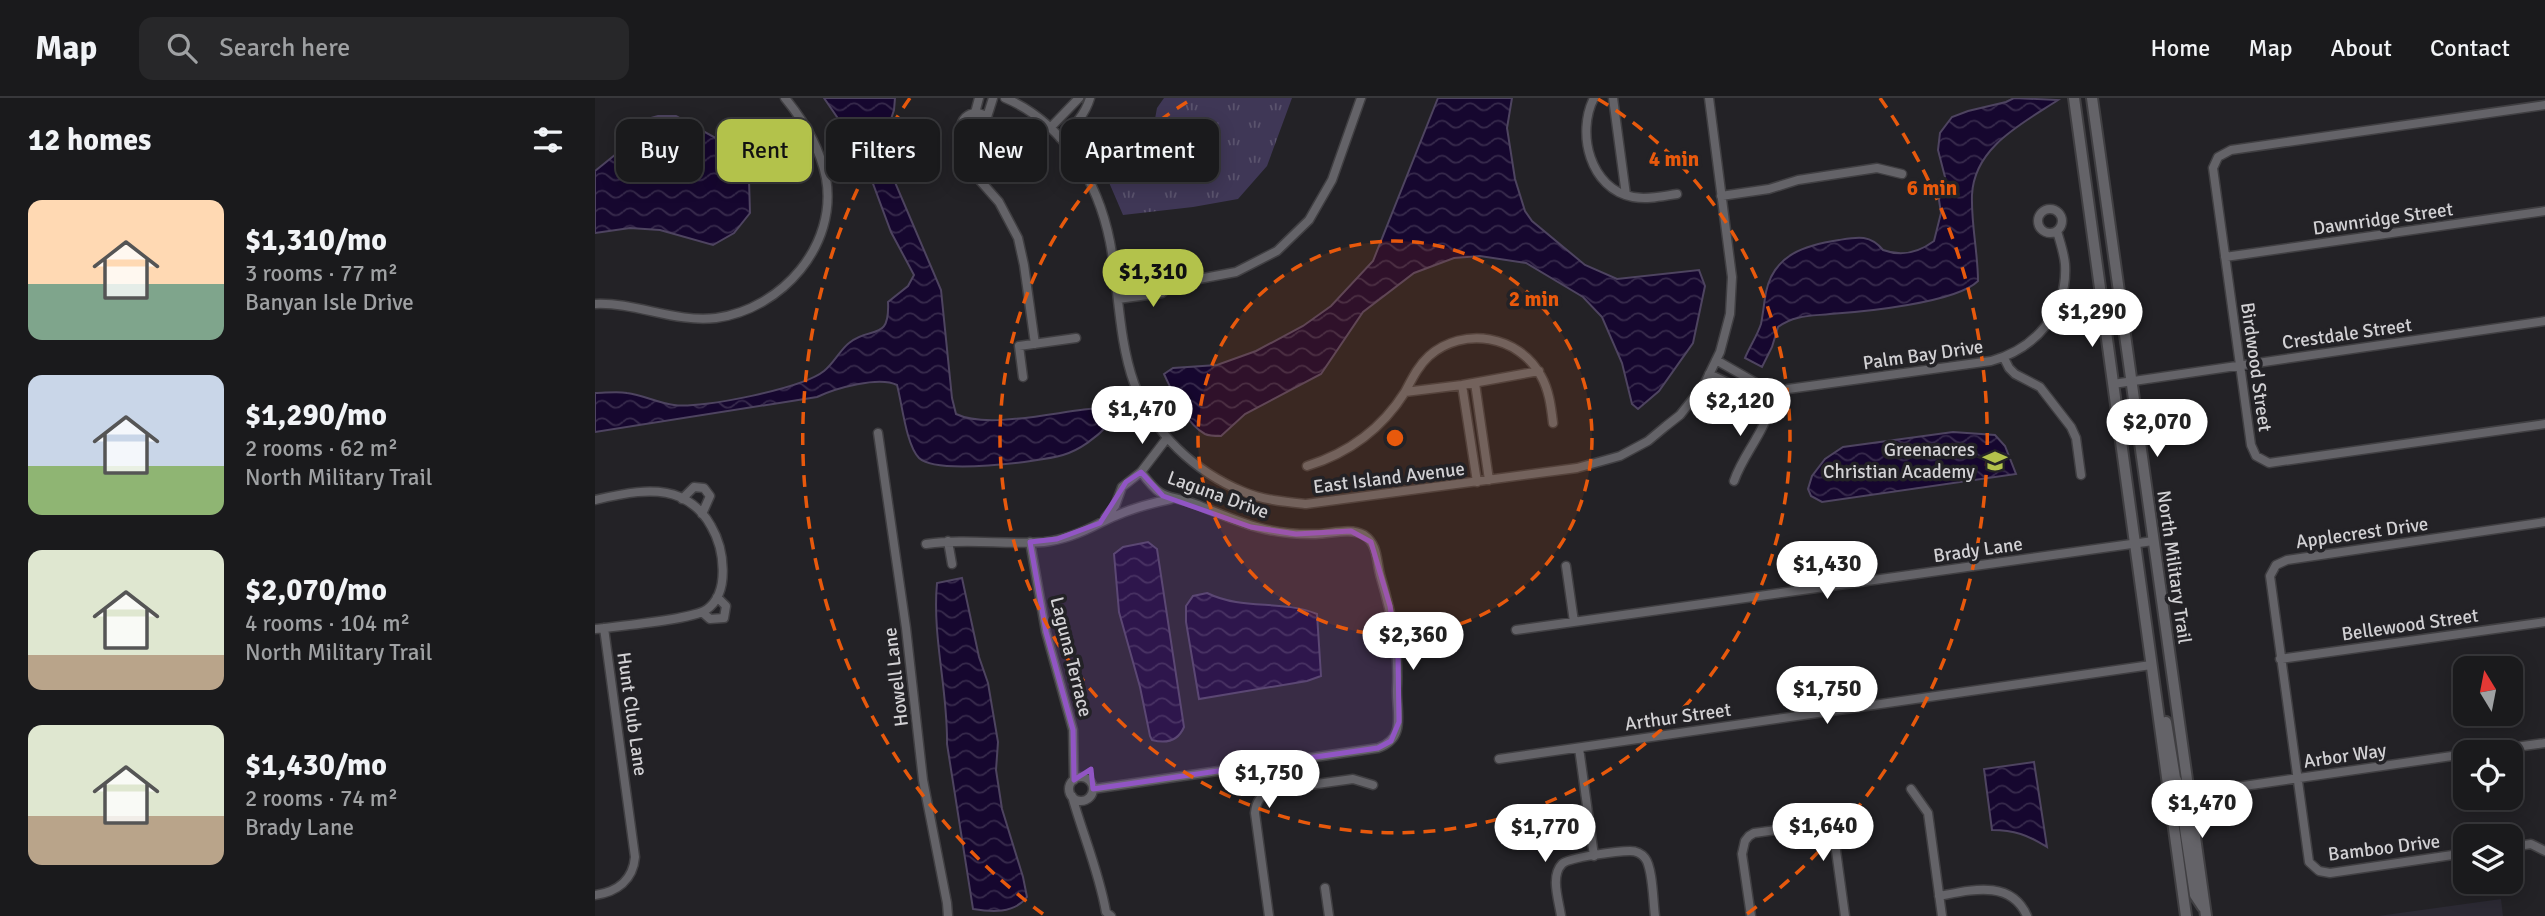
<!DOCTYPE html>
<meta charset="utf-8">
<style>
:root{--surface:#1a1a1c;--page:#272729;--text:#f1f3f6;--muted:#9fa1a3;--line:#38383b;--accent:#b3c24b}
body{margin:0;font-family:Signika,sans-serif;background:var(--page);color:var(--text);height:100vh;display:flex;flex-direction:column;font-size:26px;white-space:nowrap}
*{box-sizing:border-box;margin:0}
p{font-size:23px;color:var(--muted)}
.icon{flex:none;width:38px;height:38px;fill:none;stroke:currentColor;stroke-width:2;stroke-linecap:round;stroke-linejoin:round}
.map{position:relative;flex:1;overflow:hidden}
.panel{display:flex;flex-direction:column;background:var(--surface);width:595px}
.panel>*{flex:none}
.banner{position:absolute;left:21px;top:21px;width:665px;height:63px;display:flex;gap:14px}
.needle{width:46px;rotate:350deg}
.buttons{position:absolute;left:1858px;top:558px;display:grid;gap:14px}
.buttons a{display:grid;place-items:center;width:70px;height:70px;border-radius:14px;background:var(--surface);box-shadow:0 4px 18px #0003,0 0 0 2px var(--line);font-size:35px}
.price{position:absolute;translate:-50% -60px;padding:0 16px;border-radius:24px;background:#fff;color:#222;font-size:23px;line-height:46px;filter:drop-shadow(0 2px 4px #0008)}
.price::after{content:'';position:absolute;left:50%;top:42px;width:21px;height:16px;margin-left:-10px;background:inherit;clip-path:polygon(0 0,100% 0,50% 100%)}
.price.on{background:var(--accent);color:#111}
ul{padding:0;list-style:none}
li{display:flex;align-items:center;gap:21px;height:175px;padding:0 28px}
li span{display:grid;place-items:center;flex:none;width:196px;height:140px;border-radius:14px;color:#555}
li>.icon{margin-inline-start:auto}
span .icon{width:84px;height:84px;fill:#fffc;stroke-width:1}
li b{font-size:30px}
h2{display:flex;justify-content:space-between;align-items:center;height:84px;padding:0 28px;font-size:30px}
.tag{padding:0 24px;border-radius:14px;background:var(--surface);box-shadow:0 4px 18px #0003,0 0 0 2px var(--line);font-size:24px;line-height:63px}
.tag.on{background:var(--accent);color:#111}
header{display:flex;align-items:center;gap:42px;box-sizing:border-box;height:98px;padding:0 35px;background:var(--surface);border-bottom:2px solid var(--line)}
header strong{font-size:33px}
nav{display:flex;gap:38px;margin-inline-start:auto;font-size:24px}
.search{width:490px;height:63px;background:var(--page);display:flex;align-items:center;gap:18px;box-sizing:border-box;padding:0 24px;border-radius:14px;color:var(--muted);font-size:26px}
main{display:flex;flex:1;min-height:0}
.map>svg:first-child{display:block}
.built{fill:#2c2a34}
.grass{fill:url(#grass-tufts)}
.green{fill:#3f3756}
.water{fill:url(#water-waves);stroke:#4e4460;stroke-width:2}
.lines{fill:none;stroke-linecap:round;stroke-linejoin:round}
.street-casing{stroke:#403f42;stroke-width:11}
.secondary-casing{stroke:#403f42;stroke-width:14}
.street{stroke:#646368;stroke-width:8}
.secondary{stroke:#646368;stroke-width:10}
.marked{fill:#9155c4;fill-opacity:0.2;stroke:#9155c4;stroke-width:5;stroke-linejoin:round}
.ring{fill:none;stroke:#e8590c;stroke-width:3.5;stroke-dasharray:12 9}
.labels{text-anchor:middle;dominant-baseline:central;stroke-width:7;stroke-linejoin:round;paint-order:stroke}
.street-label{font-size:19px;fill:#d2d1d4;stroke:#232226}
.poi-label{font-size:19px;fill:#d2d1d4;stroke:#232226;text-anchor:end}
.centre{fill:#e8590c;stroke:#232226;stroke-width:3.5}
.ring-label{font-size:21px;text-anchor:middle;font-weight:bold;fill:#e8590c;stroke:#232226;stroke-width:7;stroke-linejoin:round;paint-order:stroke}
</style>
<header>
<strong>Map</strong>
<div class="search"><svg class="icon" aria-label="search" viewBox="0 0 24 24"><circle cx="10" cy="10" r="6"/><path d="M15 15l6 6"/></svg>Search here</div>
<nav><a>Home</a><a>Map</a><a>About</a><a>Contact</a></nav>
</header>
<main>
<section class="panel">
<h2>12 homes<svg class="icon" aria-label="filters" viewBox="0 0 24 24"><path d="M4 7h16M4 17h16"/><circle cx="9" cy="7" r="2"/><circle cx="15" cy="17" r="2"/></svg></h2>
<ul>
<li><span style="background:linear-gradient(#ffd9b3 60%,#7fa58c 0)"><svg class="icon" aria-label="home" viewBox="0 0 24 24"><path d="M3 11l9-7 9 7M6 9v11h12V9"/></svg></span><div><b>$1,310/mo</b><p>3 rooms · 77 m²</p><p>Banyan Isle Drive</p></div></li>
<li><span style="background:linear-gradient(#c9d6e8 65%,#8fb573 0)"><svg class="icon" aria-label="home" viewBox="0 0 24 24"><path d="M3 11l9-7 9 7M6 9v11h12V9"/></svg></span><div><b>$1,290/mo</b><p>2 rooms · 62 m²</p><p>North Military Trail</p></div></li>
<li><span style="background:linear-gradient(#dfe7d0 75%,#b9a48a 0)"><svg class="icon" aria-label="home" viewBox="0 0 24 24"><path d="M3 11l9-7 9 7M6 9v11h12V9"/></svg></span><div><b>$2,070/mo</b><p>4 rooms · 104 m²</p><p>North Military Trail</p></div></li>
<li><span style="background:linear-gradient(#dfe7d0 65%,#b9a48a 0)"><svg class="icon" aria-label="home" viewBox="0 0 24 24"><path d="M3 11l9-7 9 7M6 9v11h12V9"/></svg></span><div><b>$1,430/mo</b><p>2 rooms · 74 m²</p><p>Brady Lane</p></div></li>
</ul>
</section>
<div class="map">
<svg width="1950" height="818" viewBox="0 0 1950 818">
<defs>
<pattern id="grass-tufts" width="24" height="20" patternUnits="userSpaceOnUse" patternTransform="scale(1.75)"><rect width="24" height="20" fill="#3f3756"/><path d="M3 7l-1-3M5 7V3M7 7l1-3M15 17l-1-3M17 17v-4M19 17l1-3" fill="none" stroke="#5a536d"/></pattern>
<pattern id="water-waves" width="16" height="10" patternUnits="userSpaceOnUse" patternTransform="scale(1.75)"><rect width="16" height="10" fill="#16072f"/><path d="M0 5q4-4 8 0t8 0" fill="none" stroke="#372a4c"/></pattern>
</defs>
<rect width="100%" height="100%" fill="#232226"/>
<path class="built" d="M1906,801l2,17h-125z"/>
<path class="grass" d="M569,0h128l-25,68 -29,33 -45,8 -70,8 -18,-42 27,-1 18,-26 7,-38z"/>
<path class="green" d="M611,44l11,2c4,23 -17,35 -37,29l-2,-5c5,-13 15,-21 28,-26z"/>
<path class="water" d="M229,0h71l-1,12 -10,30 7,33 50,117 11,108 4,16c33,16 106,-4 144,-6l7,4 1,13c-11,12 -28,25 -45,30 -25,7 -126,20 -144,3 -13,-13 -17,-55 -22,-73 -18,-9 -61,3 -80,12l-222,35v-39c10,0 22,-2 32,0 16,2 31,10 47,12 28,4 129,-17 150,-34 10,-8 16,-21 25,-28 21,-18 41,0 39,-41l20,-16 6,-11 -23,-43 -22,-59 -19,-37z
M843,0h74l-5,30 8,51 10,32 7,10 53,44 32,14 82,-9 6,16 -12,57 -34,48 -21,18 -6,-5 -10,-41 -20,-46 -19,-20 -57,-34 -46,-7 -26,2 -40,15 -51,39 -42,62 -76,40 -24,22c-5,0 -12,0 -16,-2 -20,-11 -32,-41 -41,-60l9,-6 44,-3 39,-14 47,-25 28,-20 42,-45z
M1419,0l44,2c-35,23 -84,47 -86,95 -1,29 6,58 6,86 -22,22 -116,31 -148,33 -19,2 -36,1 -52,13l-6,20 -10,20 -17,-9c5,-12 12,-22 16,-34 2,-10 3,-21 5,-32 8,-38 40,-47 73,-52 18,-3 31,-6 44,10 19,7 35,3 51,-9l7,-28 -2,-13 6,-23 -7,-27 2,-17 12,-16 16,-6 38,-9z
M63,18h18l47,26 22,24 4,14 1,33 -16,20 -21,12 -53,-15 -30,-2 -35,5v-62l42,-34 10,-18z
M1358,334l42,3 10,11 11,28 -194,28 -11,-6 -3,-7 4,-13 13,-17 18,-12z
M553,444l9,7 27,178c-6,14 -17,17 -32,13l-2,-4 -10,-49 -21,-75 -5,-58 9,-7z
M367,480l17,79 9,26 10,59 -2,28 6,39 21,68 4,20c-13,17 -36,15 -54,12l-26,-165c1,-54 -15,-107 -10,-161z
M612,495c37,18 73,6 110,21l4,62 -14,5 -108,18 -13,-77v-16l7,-10z
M1439,664l13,85c-19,-12 -33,-17 -55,-17l-8,-61z"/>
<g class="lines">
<g class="street-casing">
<path id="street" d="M410,0c59,25 93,84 105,144 9,46 8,96 24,141 19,50 61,89 110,109 19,8 42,10 62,12l271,-36 43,-12 28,-15 18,-15 14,-11 24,-30 16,-33 10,-38 2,-37 -23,-179
M999,0c-18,35 -4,91 39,99 15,3 30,-1 44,-3
M1018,0l13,97
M1950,7l-314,45 -13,7 -5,11 38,277 5,11 13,7 276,-39
M380,15l4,-15
M366 30a15 15 0 1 1 30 0a15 15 0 1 1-30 0Z
M392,19l6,-19
M455,30l29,-30
M369,39l6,27
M465,40c14,-11 25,-23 30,-40
M384,45l-6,8 -3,13 6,12 23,26 19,36 6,27 11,79
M1126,98l48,-7 29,-9 79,-12 25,6
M1443 123a12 12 0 1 1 24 0a12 12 0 1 1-24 0Z
M1630,159l320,-46
M521,189l46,-8 10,5
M523,201l44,-6 10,-9 64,-12 41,-21 32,-31 23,-40 29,-82
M0,206c41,-2 80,19 121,14 66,-9 122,-73 110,-140 -6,-30 -22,-57 -41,-80
M1409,260l5,10 6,6 25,13 31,40 5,11 5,37
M1121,262l63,36
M1114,276l45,21 17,6
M428,279l-4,-31 57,-8
M880,285l14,97
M1518,286l432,-63
M867,287l15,97
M810,294c7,-13 13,-26 24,-36 34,-30 90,-21 112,20 8,14 10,30 12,47
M1176,303l17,-12 203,-28c44,-12 77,-49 74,-97 -1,-11 -5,-22 -8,-33
M283,335l28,195 17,152 24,123 1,13
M712,368c42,-13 74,-36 98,-74l57,-7 77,-14
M1139,383c10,-29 32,-49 37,-80
M87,401l12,-12 10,1 6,8 -8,18
M0,402c25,-6 60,-14 85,-3 13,6 24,16 31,29 13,22 20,67 -5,84 -16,10 -88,16 -111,19
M510,420l10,-12 7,-19 19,-15 26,-34
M353,443l4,23
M435,444l16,90 27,98 1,50
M331,446c40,-6 79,1 118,-2 19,-2 39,-10 56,-19 21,-11 47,-19 71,-24
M971,468l8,56
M107,514l8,7 14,-1 2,-12 -9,-9
M921,532l637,-89
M1685,561l265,-37
M984,650l15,108
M1884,654l66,-9
M904,661l652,-94
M474 691a12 12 0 1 1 24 0a12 12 0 1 1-24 0Z
M498,691l285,-41c29,-10 18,-36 19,-59 2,-39 -5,-74 -16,-111 -5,-15 -2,-33 -17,-43 -14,-8 -33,-1 -48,-1 -49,1 -74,-11 -118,-29 -33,-13 -32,0 -57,-33
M1316,691l17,24 14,103
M1593,696l278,-40
M477,698c11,39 27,76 34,116l5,4
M1916,749l20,-3 14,7
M1871,755l-136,20 -11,-2 -10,-9 -39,-286 6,-11 11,-5 258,-38
M730,790l4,28
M0,797c22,-3 38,-15 40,-38l-31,-229
M1344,798c32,-6 72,-17 88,20
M674,818l-14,-103c1,-12 6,-19 18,-23l80,-11 20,6
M966,818c-2,-15 -11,-40 1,-52 7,-7 57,-13 68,-13 6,0 11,2 15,7 8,10 8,44 10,58
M1156,818l-9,-62 3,-13 4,-5 5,-3 60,-8 12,2 8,9 11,80"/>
</g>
<g class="secondary-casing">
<path id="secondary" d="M1479,0l112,818
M1497,0l114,818
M1571,624l9,56 4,8 9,8
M1574,693l13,17 13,87 8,12"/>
</g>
<use href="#street" class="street"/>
<use href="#secondary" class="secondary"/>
</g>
<path class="marked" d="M546,374l22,24 88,31 45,7 55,-3 20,11 19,64 8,51 1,65 -8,19 -13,7 -285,41 -2,-20 -17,11 -1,-50 -27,-98 -16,-90 27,-3 43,-16 26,-41z"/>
<circle cx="800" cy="340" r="197" fill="#e8590c" fill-opacity=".12"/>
<g class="ring">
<circle cx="800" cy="340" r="197"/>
<path d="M1003 1A395 395 0 1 1 597 1"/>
<path d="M448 816A592 592 0 0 1 315 0M1285 0A592 592 0 0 1 1152 816"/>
</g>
<defs>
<g id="school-bare" transform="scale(1.89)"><path d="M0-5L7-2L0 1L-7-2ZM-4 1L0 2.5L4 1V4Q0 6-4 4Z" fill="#b3c24b" stroke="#232226" stroke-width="2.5" paint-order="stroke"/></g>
</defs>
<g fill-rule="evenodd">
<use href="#school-bare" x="1400" y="363"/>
</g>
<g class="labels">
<g class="street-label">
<text transform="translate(1788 121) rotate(-8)">Dawnridge Street</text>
<text transform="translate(1752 236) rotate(-8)">Crestdale Street</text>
<text transform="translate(1328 257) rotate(-8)">Palm Bay Drive</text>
<text transform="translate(1661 269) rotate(82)">Birdwood Street</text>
<text transform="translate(794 380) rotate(-7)">East Island Avenue</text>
<text transform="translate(623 397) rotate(20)">Laguna Drive</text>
<text transform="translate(1767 435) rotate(-8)">Applecrest Drive</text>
<text transform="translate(1383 452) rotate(-8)">Brady Lane</text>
<text transform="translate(1579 469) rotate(82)">North Military Trail</text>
<text transform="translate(1815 527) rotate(-8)">Bellewood Street</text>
<text transform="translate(476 559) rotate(76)">Laguna Terrace</text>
<text transform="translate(301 579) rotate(-97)">Howell Lane</text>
<text transform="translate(37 616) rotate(82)">Hunt Club Lane</text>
<text transform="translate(1083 619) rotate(-8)">Arthur Street</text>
<text transform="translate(1750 658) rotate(-8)">Arbor Way</text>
<text transform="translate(1789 750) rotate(-7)">Bamboo Drive</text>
</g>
<g class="poi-label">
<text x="1380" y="352">Greenacres<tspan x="1380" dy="22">Christian Academy</tspan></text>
</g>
</g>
<circle cx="800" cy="340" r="10" class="centre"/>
<g class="ring-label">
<text x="1079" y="68">4 min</text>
<text x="1337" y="97">6 min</text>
<text x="939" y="208">2 min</text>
</g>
</svg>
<div class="buttons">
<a><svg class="needle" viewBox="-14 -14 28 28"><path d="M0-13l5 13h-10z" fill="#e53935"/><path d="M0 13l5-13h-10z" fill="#9fa1a3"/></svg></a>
<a><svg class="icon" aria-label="locate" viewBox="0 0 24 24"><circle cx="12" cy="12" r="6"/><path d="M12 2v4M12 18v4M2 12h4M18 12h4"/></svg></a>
<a><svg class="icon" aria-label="layers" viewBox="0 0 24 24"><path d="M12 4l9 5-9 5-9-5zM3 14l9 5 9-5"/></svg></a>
</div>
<b class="price on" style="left:558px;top:211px">$1,310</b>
<b class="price" style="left:1497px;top:251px">$1,290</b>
<b class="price" style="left:1145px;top:340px">$2,120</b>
<b class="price" style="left:547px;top:348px">$1,470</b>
<b class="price" style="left:1562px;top:361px">$2,070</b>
<b class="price" style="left:1232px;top:503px">$1,430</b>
<b class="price" style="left:818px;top:574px">$2,360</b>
<b class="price" style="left:1232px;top:628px">$1,750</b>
<b class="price" style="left:674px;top:712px">$1,750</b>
<b class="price" style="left:1607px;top:742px">$1,470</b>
<b class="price" style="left:1228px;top:765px">$1,640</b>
<b class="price" style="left:950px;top:766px">$1,770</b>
<div class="banner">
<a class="tag">Buy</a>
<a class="tag on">Rent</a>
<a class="tag">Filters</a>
<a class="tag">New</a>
<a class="tag">Apartment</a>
</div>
</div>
</main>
